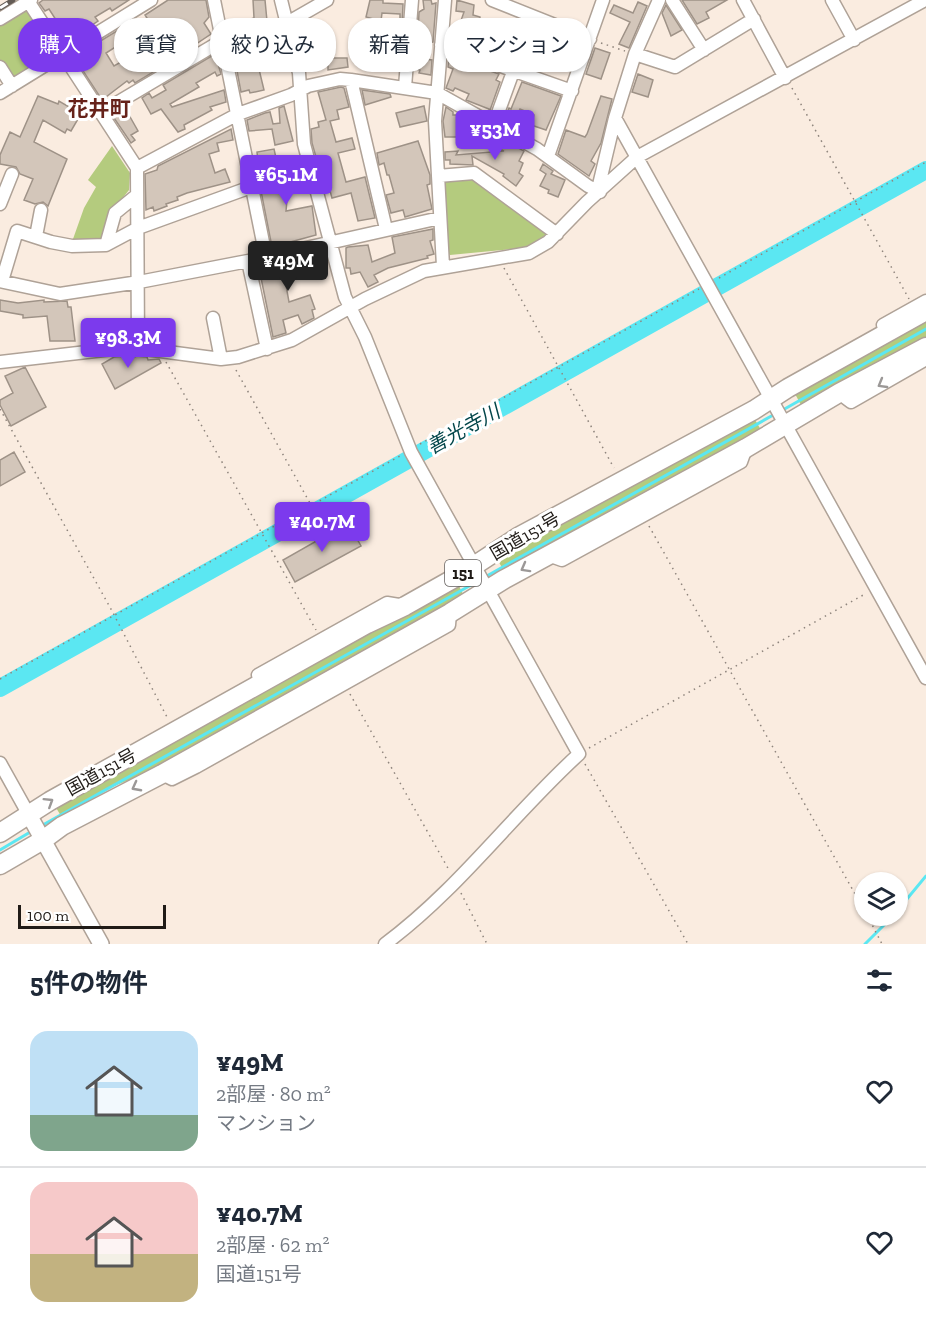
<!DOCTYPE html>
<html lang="ja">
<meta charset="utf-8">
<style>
:root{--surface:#fff;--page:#f2f2f3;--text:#1f2937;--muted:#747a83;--line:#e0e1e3;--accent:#7c3aed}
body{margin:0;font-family:"Zilla Slab","Noto Sans JP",serif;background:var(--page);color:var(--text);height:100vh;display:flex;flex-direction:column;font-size:22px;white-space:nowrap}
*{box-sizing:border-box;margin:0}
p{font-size:20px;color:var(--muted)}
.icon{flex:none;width:33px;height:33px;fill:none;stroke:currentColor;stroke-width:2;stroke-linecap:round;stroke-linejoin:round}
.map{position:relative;height:944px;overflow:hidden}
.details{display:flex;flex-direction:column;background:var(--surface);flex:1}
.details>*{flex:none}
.hud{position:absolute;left:18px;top:18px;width:600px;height:54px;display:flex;gap:12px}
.tools{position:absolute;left:854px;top:872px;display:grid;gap:12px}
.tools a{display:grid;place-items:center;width:54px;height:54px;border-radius:50%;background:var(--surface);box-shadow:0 2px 4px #0004;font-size:30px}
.scale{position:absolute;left:18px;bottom:15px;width:148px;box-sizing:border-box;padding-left:6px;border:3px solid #201b17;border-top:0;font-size:16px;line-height:21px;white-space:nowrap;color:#201b17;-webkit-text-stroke:4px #fff;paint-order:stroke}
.price{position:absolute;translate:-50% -51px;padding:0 14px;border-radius:6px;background:var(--accent);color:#fff;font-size:20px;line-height:39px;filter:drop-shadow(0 2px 3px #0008)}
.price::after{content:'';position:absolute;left:50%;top:36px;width:18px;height:14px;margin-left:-9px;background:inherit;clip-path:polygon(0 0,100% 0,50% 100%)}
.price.active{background:#222;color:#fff}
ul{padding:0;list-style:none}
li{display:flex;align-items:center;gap:18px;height:150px;padding:0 30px}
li+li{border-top:2px solid var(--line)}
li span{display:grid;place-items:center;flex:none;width:168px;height:120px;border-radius:18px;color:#555}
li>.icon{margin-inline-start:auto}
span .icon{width:72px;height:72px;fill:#fffc;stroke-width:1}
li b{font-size:26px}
h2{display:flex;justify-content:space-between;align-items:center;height:72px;padding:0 30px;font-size:26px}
.chip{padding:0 21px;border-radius:24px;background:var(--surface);box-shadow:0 2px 4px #0004;font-size:21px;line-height:54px}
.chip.active{background:var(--accent);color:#fff}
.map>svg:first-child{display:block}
.green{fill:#b4cb7e}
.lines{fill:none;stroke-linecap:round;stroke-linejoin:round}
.stream{stroke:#5be7f2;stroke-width:3}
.river{stroke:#5be7f2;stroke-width:18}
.building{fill:#d3c6ba;stroke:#9e9287;stroke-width:1.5;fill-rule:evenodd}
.minor-casing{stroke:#afa297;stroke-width:15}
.major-casing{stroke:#afa297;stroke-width:18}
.highway-casing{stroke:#afa297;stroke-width:21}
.path{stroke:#8f857d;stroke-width:1.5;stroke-dasharray:1.5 4.5;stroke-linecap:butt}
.minor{stroke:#fff;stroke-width:12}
.major{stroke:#fff;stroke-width:15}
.highway{stroke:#fff;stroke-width:18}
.rail-casing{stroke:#645c56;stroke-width:5}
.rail{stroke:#fff;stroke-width:3;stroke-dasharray:9;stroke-linecap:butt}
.oneway{stroke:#9b9897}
.labels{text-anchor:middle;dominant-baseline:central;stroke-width:6;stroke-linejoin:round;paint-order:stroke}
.shield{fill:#fff;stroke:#635f5d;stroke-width:1.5}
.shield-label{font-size:16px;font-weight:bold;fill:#201b17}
.street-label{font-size:18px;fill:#201b17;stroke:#fff}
.water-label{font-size:20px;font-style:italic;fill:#03464a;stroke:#fff}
.quarter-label{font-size:21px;font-weight:bold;fill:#66221a;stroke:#fff}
</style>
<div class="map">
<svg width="926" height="944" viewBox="0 0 926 944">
<rect width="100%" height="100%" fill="#faece0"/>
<path class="green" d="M29,9l26,41 -1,5 -40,24 -14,-17v-40z
M112,146l18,27 -1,17 -15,19 -14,33 -27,-3 11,-31 12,-21 -8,-7z
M470,177l76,53v5l-22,13 -74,7 -3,-2 -3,-73z
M926,318v22l-125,65 -7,-13z
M754,418l7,12 -257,141 -7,-12z
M459,586l6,12 -296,166 -60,24 -48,28 -6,-10 296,-167z"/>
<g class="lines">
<path class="stream" d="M781,411l145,-82
M485,577l290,-163
M41,826l439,-246
M0,850l32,-19
M897,911l29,-35
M865,944l29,-29"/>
<path class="river" d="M0,688l926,-518"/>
</g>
<path class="building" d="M43,0h86l-17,11 -2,-3 -15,9 3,4 -33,22 -11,-18 4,-2 -9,-14 -4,2 -6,-8z
M168,0h38l3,17 -5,6 7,11 -15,10 -2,-2 -9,5 -2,-2 -4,2 -1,-2 -18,12 5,8 -30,18 -2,-3 -4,3 -2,-2 -25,19 -28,-43 56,-34 3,4 14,-9 -2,-3zM120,44l8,14 -14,8 -8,-13z
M253,0h12l2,21 6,-1 2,6h3l6,28 -27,7 7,29 -14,3 -1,-3 -8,2 -4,-21 4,-1 -7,-46 20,-6z
M370,0h13v3l20,1 -1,23 -2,-1v-12l-18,-1 -1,8 -15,-4z
M423,0h8l1,4 4,-1 -3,39 -11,1v-9l-4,-1 1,-21 5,-3z
M457,0l17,5 -1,10 7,2 -1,11 14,6 4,-13 12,4 -2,8 7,2 -5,15 -21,-9 -2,3 -29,-12 7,-20 -8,-1z
M682,0h45l-21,12 3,6 -12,6z
M638,2l9,4 -18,42 -10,-4 11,-22 -20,-9 4,-8 19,8z
M666,5l16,25 -11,6 -9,-23z
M385,28l14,2 -2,15 -14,1z
M542,43l13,5 -2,5 4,3 -3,7 -18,-7z
M595,48l15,5 -9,26 -15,-5z
M381,53l18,2 -1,11 -19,2z
M215,54l6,20 -4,2 -2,-4 -19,11 3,4 -29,17 2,3 52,-17 2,12 -16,5 2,3 -28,15 1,4 -7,3 -17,-23 -10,5 -9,-16 7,-5 3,5 14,-8 -3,-5z
M449,57l50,17 -3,6 4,2 -11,31v-4l-23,-9 3,-6 -14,-6 -2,3 -7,-3 7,-19 -5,-2z
M328,58h19l1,9 -20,3z
M416,58l16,2 -1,15 -12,-2 1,-3 -5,-1z
M638,74l15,6 -5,17 -16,-5z
M522,82l39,14 -15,34 -15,-5 3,-10 -14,-6 -7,16 -9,-4 5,-13 2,1z
M341,87l3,1 5,19 -12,3 2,9 -9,2 6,21 16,-4 3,11 -17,4 8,29 19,-5 10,41 -17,3 -7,-28 -19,5 -5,-18 -4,1 -11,-38 -1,-14 8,-2 -1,-5 8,-2 -8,-28z
M362,90l28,4 1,3 -26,8z
M38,96l20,8 1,-3 17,10 -3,5 5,3 -7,12 -4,-2 -2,4 -22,-13 -9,22 33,17 -19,47 -5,-4 -8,2 -11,-4 9,-21 -13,-5 -4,-7 -16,-3v-9l10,-23 10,5z
M601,96l11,3 -11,44 -10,18 4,3 -6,12 -31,-22 8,-24 19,7 2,-3z
M284,106l9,35 -18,4 -3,-16 -23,2 -2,-11 18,-7 5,-1 3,12 7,-1 -1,-15z
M424,106l3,15 -27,6 -4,-14z
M446,107l7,5v3h6l37,22h-51l-2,-16z
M125,108l13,23 -7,4 4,5 -4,3 -19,-28z
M231,129l2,11 -16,3 2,8 -10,3 6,19 10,-4 5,13 -43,11 -10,4 1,3 -12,4 1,2 -13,5 -1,-4 -7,3 -1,-36 12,-4 1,-4z
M500,138l24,13 -5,10 4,2 -4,10 4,3 -7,10 -13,-10 1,-2 -32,-18 1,9 -23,-1v-4h-5v-8l13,-1 -2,4 48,-4 -3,-1z
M418,141l12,34v9l-3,1 5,24 -27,8 -2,-7 -12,3 -5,-18 8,-2 -5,-18h-2l-3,-12 -5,2 -2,-12z
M274,149l2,9 -18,3 -1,-9z
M299,158l3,28 -14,3 -2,22 26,-5 4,29 -44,12 -13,-66 18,-4 -3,-14z
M543,164l10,7 -2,3 14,6 -7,17 -10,-4 1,-3 -9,-4 6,-12 -6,-4z
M433,229v11l-3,1 4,13 -7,2 1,2 -40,10 -14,7 4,7 -10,5 -8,-15 -9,2 -1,-6h-4v-20l2,-1 20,-2 4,17 23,-9 -3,-16z
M324,257l3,13 -42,10 4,22 21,-7 5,14 -3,1 2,8 -12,6 -4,-9 -15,5 3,13 -13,4 -14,-69z
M0,300l18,3 26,-3v2l23,-1 1,6h3l4,34h-25l-3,-25 -24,2v-3l-23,-4z
M125,356l3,5 8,-5 11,1 1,3 11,-1 2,4 -46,26 -13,-25 12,-7z
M25,367l21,40 -35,19 -11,-21v-5l13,-7 -8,-17z
M14,452l11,20 -25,14v-26z
M348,523l13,23 -66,36 -12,-22z"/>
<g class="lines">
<g class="minor-casing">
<path id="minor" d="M214,0l52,257
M281,0l18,73 5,71 41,153 20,40 46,115 168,302c-67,61 -121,136 -194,190
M492,0l98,39
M672,0l32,50
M743,0l42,78
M832,0l22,40
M28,1l109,167 1,179
M0,19l31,-19
M287,23l40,-23
M441,45l131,46
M635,54l40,13 79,-48
M0,67l12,19
M351,80l35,149
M405,87l7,-87
M0,93l151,-93
M100,113l123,-73
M615,118l311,560
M494,124l20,-55
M548,156l55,-156
M137,168l101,-54 53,-19 17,-9 32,-7 11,1 86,13 100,56 51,37 12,6 -1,-7 16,-67 20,-64 24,-54
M438,176l36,-3 83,61
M0,204l12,-30
M33,236l4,-5 4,-21
M106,245l9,-32 22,-18
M248,261l19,88
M443,266l-8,-145 10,-121
M0,281l60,13 79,-12 109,-21 192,-43
M2,281l15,-50 34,11 21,4 34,-1 32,-17 113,-41
M213,318l8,41
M883,325l43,-24
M0,362l130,-15 91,12 17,-2 54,-17 73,-41 59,-28 105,-18 19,-11 39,-40 50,-45 288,-157
M839,393l12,9 75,-43
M548,555l14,5 179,-98 5,-14
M258,675l129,-72 18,3
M0,763l29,52
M162,774l10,5 24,-12 253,-142 1,-12"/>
</g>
<g class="major-casing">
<path id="major" d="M29,815l72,129"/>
</g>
<g class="highway-casing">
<path id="highway" d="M0,833l50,-32 317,-177 38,-18 55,-31 58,-38 236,-127 34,-22 138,-77
M0,865l43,-25 19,-14 100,-52 288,-161 53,-33 243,-132 93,-55 87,-46"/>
</g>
<path class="path" d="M601,43l24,8
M792,88l117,211
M504,268l110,200
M719,278l207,-116
M166,362l150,268
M236,370l75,135
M0,409l112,202 56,108
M420,444l279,-155
M649,526l215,384
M0,679l400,-223
M350,694l99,176
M589,748l276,-154
M585,764l103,180
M461,893l26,51
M867,915l15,29"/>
<use href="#minor" class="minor"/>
<use href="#major" class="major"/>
<use href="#highway" class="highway"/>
<g class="rail-casing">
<path id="rail" d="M0,8l13,-8"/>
</g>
<use href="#rail" class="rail"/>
</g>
<defs><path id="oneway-chevron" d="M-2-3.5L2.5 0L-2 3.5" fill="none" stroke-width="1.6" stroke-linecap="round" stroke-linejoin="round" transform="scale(1.5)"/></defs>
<g class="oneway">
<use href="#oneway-chevron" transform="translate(882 384) rotate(150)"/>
<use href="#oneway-chevron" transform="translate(525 568) rotate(151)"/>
<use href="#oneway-chevron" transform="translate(136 787) rotate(152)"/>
<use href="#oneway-chevron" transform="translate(49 802) rotate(-32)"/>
</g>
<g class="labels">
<rect class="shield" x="445" y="560" width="36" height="26" rx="4.5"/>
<g class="shield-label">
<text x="463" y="573">151</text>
</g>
<g class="street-label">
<text transform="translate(525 536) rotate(-30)">国道151号</text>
<text transform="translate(101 772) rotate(-29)">国道151号</text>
</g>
<g class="water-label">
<text transform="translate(463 429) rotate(-29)">善光寺川</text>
</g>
<g class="quarter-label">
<text x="99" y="108">花井町</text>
</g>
</g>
</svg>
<div class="tools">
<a><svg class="icon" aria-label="layers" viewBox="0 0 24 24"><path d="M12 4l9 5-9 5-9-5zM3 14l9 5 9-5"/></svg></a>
</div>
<div class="scale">100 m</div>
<b class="price" style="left:495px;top:161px">¥53M</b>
<b class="price" style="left:286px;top:206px">¥65.1M</b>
<b class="price active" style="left:288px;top:292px">¥49M</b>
<b class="price" style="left:128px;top:369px">¥98.3M</b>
<b class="price" style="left:322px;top:553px">¥40.7M</b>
<div class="hud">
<a class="chip active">購入</a>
<a class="chip">賃貸</a>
<a class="chip">絞り込み</a>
<a class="chip">新着</a>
<a class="chip">マンション</a>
</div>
</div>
<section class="details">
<h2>5件の物件<svg class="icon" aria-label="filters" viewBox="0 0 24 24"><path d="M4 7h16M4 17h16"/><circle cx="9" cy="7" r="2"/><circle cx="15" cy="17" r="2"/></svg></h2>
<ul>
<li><span style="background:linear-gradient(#bfe0f5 70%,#7fa58c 0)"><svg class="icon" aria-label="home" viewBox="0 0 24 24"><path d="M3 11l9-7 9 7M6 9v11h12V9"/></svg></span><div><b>¥49M</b><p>2部屋 · 80 m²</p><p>マンション</p></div><svg class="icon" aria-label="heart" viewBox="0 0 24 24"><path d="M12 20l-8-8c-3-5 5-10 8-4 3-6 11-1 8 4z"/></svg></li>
<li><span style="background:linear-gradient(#f6c9c9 60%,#c2b280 0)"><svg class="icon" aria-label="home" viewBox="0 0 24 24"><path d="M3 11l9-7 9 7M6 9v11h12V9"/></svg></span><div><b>¥40.7M</b><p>2部屋 · 62 m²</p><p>国道151号</p></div><svg class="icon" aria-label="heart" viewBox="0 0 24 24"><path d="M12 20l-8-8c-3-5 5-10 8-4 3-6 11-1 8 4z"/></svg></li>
</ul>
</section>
